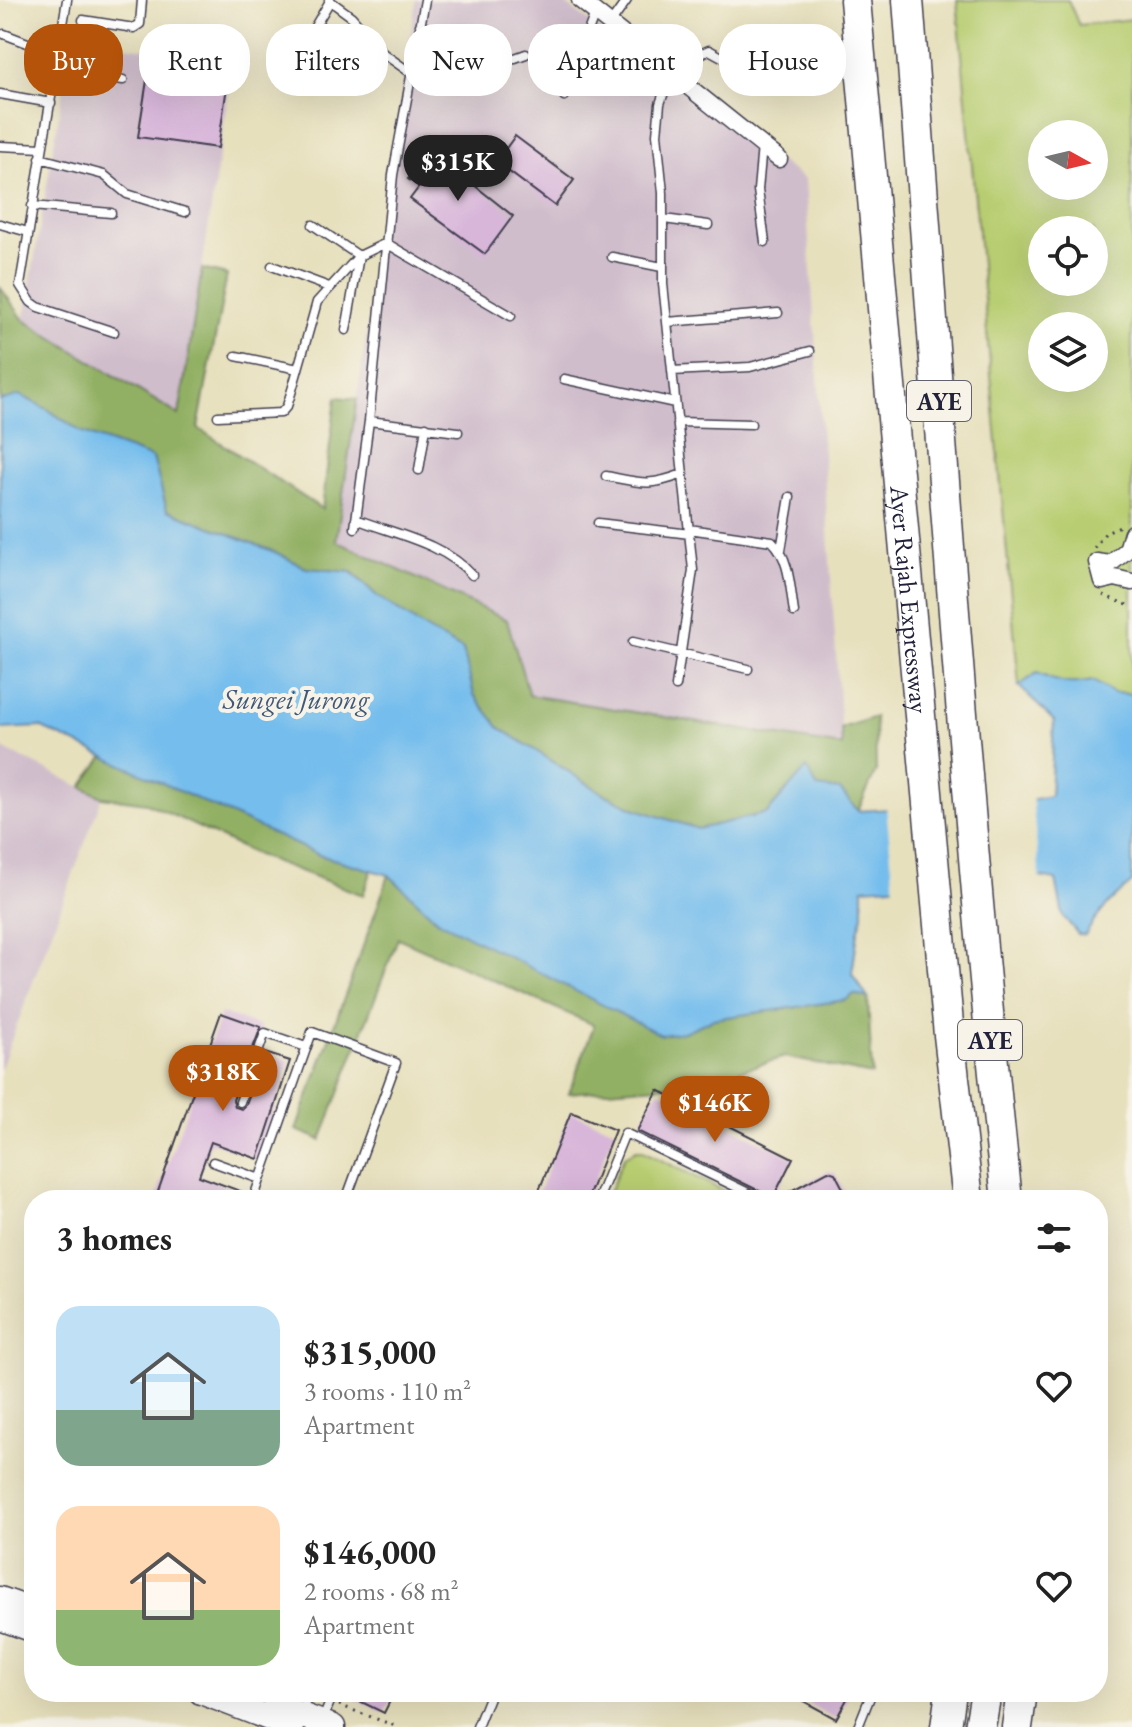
<!DOCTYPE html>
<meta charset="utf-8">
<style>
:root{--surface:#fff;--page:#f2f2f2;--text:#222;--muted:#767676;--accent:#b45309}
body{margin:0;font-family:"EB Garamond",serif;background:var(--page);color:var(--text);height:100vh;display:flex;flex-direction:column;font-size:30px;white-space:nowrap}
*{box-sizing:border-box;margin:0}
p{font-size:26px;color:var(--muted)}
.icon{flex:none;width:44px;height:44px;fill:none;stroke:currentColor;stroke-width:2;stroke-linecap:round;stroke-linejoin:round}
.map{position:relative;flex:1;overflow:hidden}
.details{position:absolute;left:24px;top:1190px;width:1084px;height:512px;display:flex;flex-direction:column;background:var(--surface);border-radius:32px;box-shadow:0 8px 32px #0002}
.details>*{flex:none}
.hud{position:absolute;left:24px;top:24px;width:1084px;height:72px;display:flex;gap:16px}
.needle{width:52px;rotate:98deg}
.tools{position:absolute;left:1028px;top:120px;display:grid;gap:16px}
.tools a{display:grid;place-items:center;width:80px;height:80px;border-radius:50%;background:var(--surface);box-shadow:0 8px 32px #0002;font-size:40px}
.price{position:absolute;translate:-50% -68px;padding:0 18px;border-radius:28px;background:var(--accent);color:#fff;font-size:26px;line-height:52px;filter:drop-shadow(0 2px 4px #0008)}
.price::after{content:'';position:absolute;left:50%;top:48px;width:24px;height:18px;margin-left:-12px;background:inherit;clip-path:polygon(0 0,100% 0,50% 100%)}
.price.selected{background:#222;color:#fff}
ul{padding:0;list-style:none}
li{display:flex;align-items:center;gap:24px;height:200px;padding:0 32px}
li span{display:grid;place-items:center;flex:none;width:224px;height:160px;border-radius:24px;color:#555}
li>.icon{margin-inline-start:auto}
span .icon{width:96px;height:96px;fill:#fffc;stroke-width:1}
li b{font-size:34px}
h2{display:flex;justify-content:space-between;align-items:center;height:96px;padding:0 32px;font-size:34px}
.chip{padding:0 28px;border-radius:32px;background:var(--surface);box-shadow:0 8px 32px #0002;font-size:28px;line-height:72px}
.chip.selected{background:var(--accent);color:#fff}
.map>svg:first-child{display:block}
.industrial{fill:#d0bdcc}
.green{fill:#b8cd71;stroke:#6d7856;stroke-width:2;fill-rule:evenodd}
.forest{fill:#92b063;stroke:#5a694f;stroke-width:2}
.water{fill:#74bded;stroke:#4b7094;stroke-width:2}
.pier{fill:#e7e0bd}
.building{fill:#d8b6da}
.lines{fill:none;stroke-linecap:round;stroke-linejoin:round}
.lane-casing{stroke:#403e4e;stroke-width:11}
.street-casing{stroke:#403e4e;stroke-width:19}
.secondary-casing{stroke:#403e4e;stroke-width:27}
.highway-casing{stroke:#403e4e;stroke-width:33}
.path{stroke:#403e4e;stroke-width:3;stroke-dasharray:2 6;stroke-linecap:butt}
.lane{stroke:#fff;stroke-width:8}
.street{stroke:#fff;stroke-width:16}
.secondary{stroke:#fff;stroke-width:24}
.highway{stroke:#fff;stroke-width:30}
.labels{text-anchor:middle;dominant-baseline:central;stroke-width:8;stroke-linejoin:round;paint-order:stroke}
.shield{fill:#f7f3e8;stroke:#62616f;stroke-width:2}
.shield-label{font-size:24px;font-weight:bold;fill:#22223b}
.street-label{font-size:26px;fill:#22223b;stroke:#f7f3e8}
.water-label{font-size:28px;font-style:italic;fill:#3f5879;stroke:#f7f3e8}
</style>
<div class="map">
<svg width="1132" height="1727" viewBox="0 0 1132 1727">
<rect width="100%" height="100%" fill="#f7f3e8"/>
<filter id="ink" filterUnits="userSpaceOnUse"><feTurbulence type="fractalNoise" baseFrequency=".0125" numOctaves="2"/><feDisplacementMap in="SourceGraphic" scale="16" xChannelSelector="R" yChannelSelector="G"/><feConvolveMatrix kernelMatrix="1 2 1 2 8 2 1 2 1" color-interpolation-filters="sRGB"/></filter>
<filter id="wash" filterUnits="userSpaceOnUse"><feTurbulence type="fractalNoise" baseFrequency=".006" numOctaves="4" result="noise"/><feDisplacementMap in="SourceGraphic" scale="32" xChannelSelector="R" yChannelSelector="G"/><feGaussianBlur stdDeviation="1.8" result="paint"/><feColorMatrix in="noise" values="0 0 0 0 0 0 0 0 0 0 0 0 0 0 0 0 0 1.4 0 .05"/><feComposite in="paint" operator="in"/></filter>
<g filter="url(#wash)">
<rect width="100%" height="100%" fill="#e7e0bd"/>
<path class="industrial" d="M416,0h144l245,180 37,566 -313,-51 -22,-75 -171,-79z
M72,38l161,24 -53,353 -156,-95z
M2,748l100,49 -102,273v-321z"/>
<path class="green" d="M957,0h111l11,25 53,-6v675l-19,-1 -20,-12c-22,5 -35,2 -56,-8l-18,13zM1042,134h52v52h-52zM1042,230h52v52h-52zM1042,326h52v52h-52z
M636,1150h5l101,50h-136l18,-43z"/>
<path class="forest" d="M202,269l25,6 -29,153 124,81 14,-112 21,2 -21,142 171,79 22,75 313,51 -1,-18 34,-11 1,54 -18,40 -18,-21 -51,-3 -22,26 -69,16 -62,-20 -32,-15 -104,-66 -26,-33 -11,-45 -37,-21 -49,-33 -25,-24 -46,-4 -31,-16 -108,-42 -14,-52 -70,-25 -36,-24 -47,-8v-114l24,33 155,95z
M104,756l215,99 53,15 -9,25 -106,-40 -110,-52 -45,-6 -20,-10z
M389,875l48,45 247,112 29,-13 133,-19 8,-6 14,4 4,77 -87,-18 -87,26 -129,10 25,-68 -196,-87 -77,202 -25,-10z"/>
<path class="water" d="M20,395l27,14 36,24 70,25 14,52 108,42 31,16 45,4 26,24 49,33 37,21 11,45 26,33 104,66 32,15 62,20 69,-16 40,-45 10,19 23,3 18,21 172,-11 20,-4 4,-75 -35,-35 18,-13c21,10 34,13 56,8l20,12 19,1v189c-20,15 -34,30 -47,52l-7,-1 -15,-18 -7,-36 -22,-4 -171,12v27l-5,17 -6,42 16,24 -14,-4 -8,6 -133,19 -29,13 -23,3 -224,-115 -48,-45 -70,-20 -279,-128 -40,2v-328z"/>
<path class="pier" d="M1032,795l8,86 -51,1 -95,8 -8,-85 106,-5z"/>
<g id="blocks">
<path class="building" d="M151,55l79,11 -12,82 -80,-11z
M515,136l59,44 -19,26 -59,-44z
M430,150l83,66 -28,38 -75,-55 9,-12 -11,-8z
M221,1013l40,14 -28,73 2,7 7,2 4,-4 19,-52 25,8 -32,98 -47,-17 -12,34 49,18 -2,6h-91z
M658,1090l135,68 -21,42 -6,-6 -129,-63z
M571,1112l44,18 -28,70h-52z
M828,1171l7,2 14,27h-75z
M341,1692h34l16,7 -7,14z
M787,1692h64l-15,27z"/>
</g>
</g>
<g filter="url(#ink)">
<use href="#blocks" fill-opacity="0" stroke="#403e4e" stroke-width="2"/>
<g class="lines">
<g class="lane-casing">
<path id="lane" d="M67,0l-47,285 11,17 7,5 76,25
M329,0l23,17 32,37 27,19
M83,20l51,8 6,-4 2,-24
M610,24l17,-24
M420,25l79,34 16,-1 11,-4
M4,34l55,21
M292,65l38,-64
M57,68l66,12
M671,72l-11,32 -3,30 6,59v91l30,286 -17,116
M680,79l20,-25 9,-4 46,25 20,5
M0,94l51,9
M564,96l31,-83
M0,146l42,2
M762,146l-4,44 7,52
M40,158l64,17 23,19 58,18
M32,206l79,7
M664,219l44,6
M0,224l28,8
M313,225l46,31 -13,74
M612,257l50,10
M272,266l57,21
M667,322l111,-9
M236,356l62,13
M672,371l78,-4 60,-16
M564,379l111,24
M218,416l63,-3 6,-7 5,-16 25,-88 42,-46 27,-13 125,73
M369,421l89,11
M677,422l74,2
M419,470l7,-43
M606,476c36,7 42,11 77,-2
M356,519c38,15 88,24 116,56
M598,523l92,11
M355,528l14,-107 24,-246 32,-175
M689,529l83,12c18,17 18,47 22,71
M781,550l9,-53
M633,642l115,27
M240,1102l25,-69 41,14
M213,1162l47,17
M253,1200l59,-168 84,31 -50,137
M598,1200l27,-67 138,67
M301,1714l8,-22
M323,1719l11,-27
M477,1727l14,-35
M858,1727l14,-35"/>
</g>
<g class="street-casing">
<path id="street" d="M580,0l199,159
M1132,533l-5,17 -17,14 -13,-2 5,19 13,-3 17,4"/>
</g>
<g class="secondary-casing">
<path id="secondary" d="M0,1599l34,12
M0,1618l34,12
M201,1692l91,35
M275,1705l58,22"/>
</g>
<g class="highway-casing">
<g id="highway">
<path id="s1" d="M855,0l94,1035 19,165"/>
<path d="M908,0c31,400 56,801 99,1200"/>
<path d="M946,1727l5,-35"/>
<path d="M980,1727l6,-35"/>
<path d="M1017,1727l5,-35"/>
</g>
</g>
<path class="path" d="M1094,548l12,-16 14,-6
M1103,595l29,12
M339,1705l59,22"/>
<use href="#lane" class="lane"/>
<use href="#street" class="street"/>
<use href="#secondary" class="secondary"/>
<use href="#highway" class="highway"/>
</g>
</g>
<g class="labels">
<g class="shield">
<rect x="907" y="381" width="64" height="40" rx="6"/>
<rect x="958" y="1020" width="64" height="40" rx="6"/>
</g>
<g class="shield-label">
<text x="939" y="401">AYE</text>
<text x="990" y="1040">AYE</text>
</g>
<g class="street-label">
<text stroke="none"><textPath href="#s1" startOffset="602">Ayer Rajah Expressway</textPath></text>
</g>
<g class="water-label">
<text x="296" y="699">Sungei Jurong</text>
</g>
</g>
</svg>
<div class="tools">
<a><svg class="needle" viewBox="-14 -14 28 28"><path d="M0-13l5 13h-10z" fill="#e53935"/><path d="M0 13l5-13h-10z" fill="#767676"/></svg></a>
<a><svg class="icon" aria-label="locate" viewBox="0 0 24 24"><circle cx="12" cy="12" r="6"/><path d="M12 2v4M12 18v4M2 12h4M18 12h4"/></svg></a>
<a><svg class="icon" aria-label="layers" viewBox="0 0 24 24"><path d="M12 4l9 5-9 5-9-5zM3 14l9 5 9-5"/></svg></a>
</div>
<b class="price selected" style="left:458px;top:203px">$315K</b>
<b class="price" style="left:223px;top:1113px">$318K</b>
<b class="price" style="left:715px;top:1144px">$146K</b>
<div class="hud">
<a class="chip selected">Buy</a>
<a class="chip">Rent</a>
<a class="chip">Filters</a>
<a class="chip">New</a>
<a class="chip">Apartment</a>
<a class="chip">House</a>
</div>
<section class="details">
<h2>3 homes<svg class="icon" aria-label="filters" viewBox="0 0 24 24"><path d="M4 7h16M4 17h16"/><circle cx="9" cy="7" r="2"/><circle cx="15" cy="17" r="2"/></svg></h2>
<ul>
<li><span style="background:linear-gradient(#bfe0f5 65%,#7fa58c 0)"><svg class="icon" aria-label="home" viewBox="0 0 24 24"><path d="M3 11l9-7 9 7M6 9v11h12V9"/></svg></span><div><b>$315,000</b><p>3 rooms · 110 m²</p><p>Apartment</p></div><svg class="icon" aria-label="heart" viewBox="0 0 24 24"><path d="M12 20l-8-8c-3-5 5-10 8-4 3-6 11-1 8 4z"/></svg></li>
<li><span style="background:linear-gradient(#ffd9b3 65%,#8fb573 0)"><svg class="icon" aria-label="home" viewBox="0 0 24 24"><path d="M3 11l9-7 9 7M6 9v11h12V9"/></svg></span><div><b>$146,000</b><p>2 rooms · 68 m²</p><p>Apartment</p></div><svg class="icon" aria-label="heart" viewBox="0 0 24 24"><path d="M12 20l-8-8c-3-5 5-10 8-4 3-6 11-1 8 4z"/></svg></li>
</ul>
</section>
</div>
